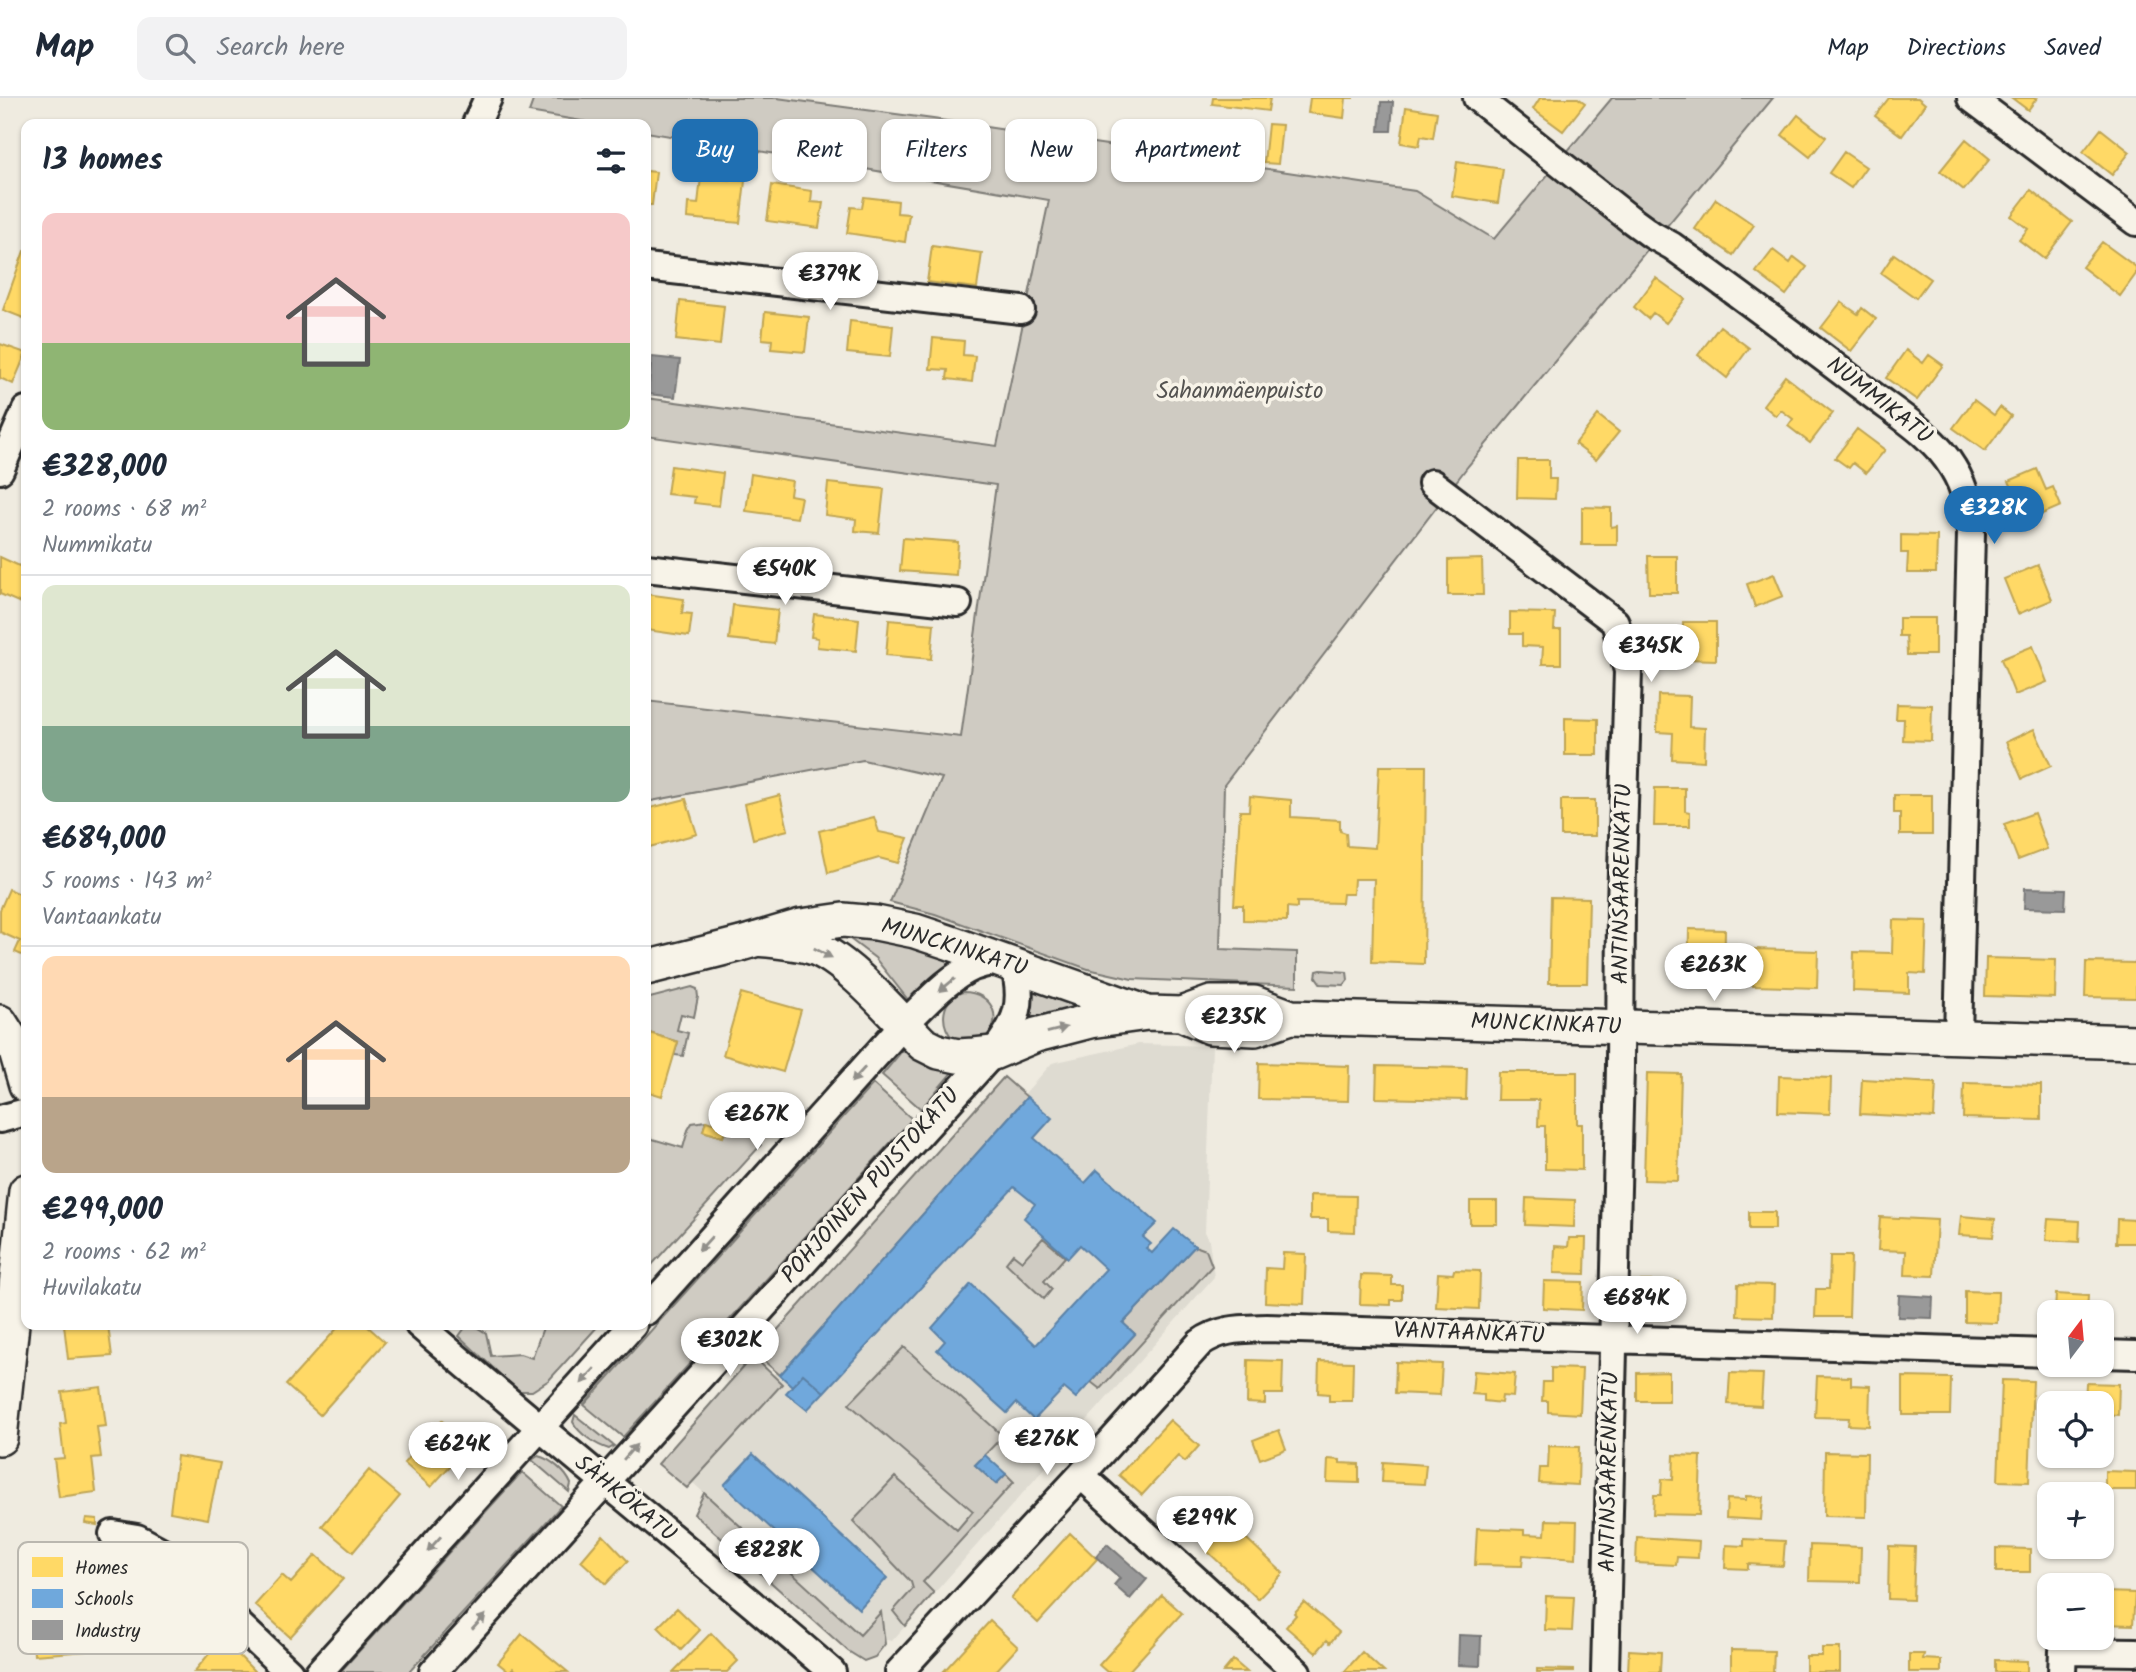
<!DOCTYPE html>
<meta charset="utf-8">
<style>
:root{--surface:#fff;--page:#f2f2f3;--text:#1f2937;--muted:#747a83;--line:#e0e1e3;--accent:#1f6fb2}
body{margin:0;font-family:Kalam,sans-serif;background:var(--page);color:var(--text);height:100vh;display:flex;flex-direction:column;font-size:26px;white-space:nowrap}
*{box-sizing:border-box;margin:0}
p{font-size:23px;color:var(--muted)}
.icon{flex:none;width:38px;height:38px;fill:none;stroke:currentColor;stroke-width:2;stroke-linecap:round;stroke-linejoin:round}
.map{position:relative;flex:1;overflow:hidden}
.details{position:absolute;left:21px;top:21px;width:630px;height:1211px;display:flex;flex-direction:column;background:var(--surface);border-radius:14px;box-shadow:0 2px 5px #0004}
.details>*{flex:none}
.banner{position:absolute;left:672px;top:21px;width:665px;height:63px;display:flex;gap:14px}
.needle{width:46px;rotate:16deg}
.fabs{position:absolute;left:2037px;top:1202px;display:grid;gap:14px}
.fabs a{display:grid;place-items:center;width:77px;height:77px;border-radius:14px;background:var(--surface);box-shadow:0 2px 5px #0004;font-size:35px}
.price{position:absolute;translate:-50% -60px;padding:0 16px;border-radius:24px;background:#fff;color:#222;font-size:23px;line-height:46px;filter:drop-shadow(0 2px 4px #0008)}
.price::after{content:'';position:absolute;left:50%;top:42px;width:21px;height:16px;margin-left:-10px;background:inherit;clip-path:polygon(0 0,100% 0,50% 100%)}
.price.on{background:var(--accent);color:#fff}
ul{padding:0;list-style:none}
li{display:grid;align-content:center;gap:14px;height:371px;padding:0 21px}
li+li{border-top:2px solid var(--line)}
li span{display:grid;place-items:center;height:217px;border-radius:14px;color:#555}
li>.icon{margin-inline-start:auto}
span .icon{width:126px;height:126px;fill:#fffc;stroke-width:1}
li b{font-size:30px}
h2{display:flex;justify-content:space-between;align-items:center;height:84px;padding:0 21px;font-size:30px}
.tag{padding:0 24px;border-radius:14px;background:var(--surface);box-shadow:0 2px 5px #0004;font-size:24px;line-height:63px}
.tag.on{background:var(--accent);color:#fff}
header{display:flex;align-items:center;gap:42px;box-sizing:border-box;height:98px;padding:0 35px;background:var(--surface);border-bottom:2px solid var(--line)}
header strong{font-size:33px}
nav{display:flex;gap:38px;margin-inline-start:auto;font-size:24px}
.search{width:490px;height:63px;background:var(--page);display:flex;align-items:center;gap:18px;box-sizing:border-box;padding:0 24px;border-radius:14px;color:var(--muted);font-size:26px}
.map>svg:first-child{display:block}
.built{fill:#dedbd1}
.green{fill:#cfcbc2;stroke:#7d7b76;stroke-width:2}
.homes{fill:#ffd966;stroke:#bfa554;stroke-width:2}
.schools{fill:#6fa8dc;stroke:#5b82a7;stroke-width:2}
.industry{fill:#999;stroke:#787878;stroke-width:2}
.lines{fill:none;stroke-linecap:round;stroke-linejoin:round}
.minor-casing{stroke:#2b2b2b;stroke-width:32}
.major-casing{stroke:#2b2b2b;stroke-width:38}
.minor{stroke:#f7f3e8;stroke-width:26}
.major{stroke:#f7f3e8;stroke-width:33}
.oneway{fill:#918f8a}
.labels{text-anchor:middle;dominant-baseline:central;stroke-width:7;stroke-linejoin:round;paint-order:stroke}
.park-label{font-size:23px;fill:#545351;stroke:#f7f3e8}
.street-label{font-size:23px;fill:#2b2b2b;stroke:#f7f3e8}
.key{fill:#f7f3e8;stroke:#bab7af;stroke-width:2}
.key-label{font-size:19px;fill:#2b2b2b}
</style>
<header>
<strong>Map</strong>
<div class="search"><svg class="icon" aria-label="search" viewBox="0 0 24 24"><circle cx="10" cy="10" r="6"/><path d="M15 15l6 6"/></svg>Search here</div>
<nav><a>Map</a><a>Directions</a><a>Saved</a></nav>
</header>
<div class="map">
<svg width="2136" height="1574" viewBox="0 0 2136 1574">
<rect width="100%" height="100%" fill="#efebe0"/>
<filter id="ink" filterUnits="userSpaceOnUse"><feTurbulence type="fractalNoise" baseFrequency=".0143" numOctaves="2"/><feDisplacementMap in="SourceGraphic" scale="14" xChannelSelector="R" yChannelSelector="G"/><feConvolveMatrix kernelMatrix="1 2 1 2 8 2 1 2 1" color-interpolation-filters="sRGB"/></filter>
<g filter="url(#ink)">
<path class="built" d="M1139,946l73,2 -7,186 4,8 5,37 -322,364 -32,-6 -168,-153 90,-98 -9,-9 279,-312z"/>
<path class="green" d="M534,0h243l156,21 482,72 79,48 118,-141h161l-305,368 -244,319 -4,164 77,3v34l-165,-7 -44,-10 -153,-55 -45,-12 52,-124 -79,-18 -217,42v-101l315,36 35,-252 -350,-49v-38l351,48 52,-246 -403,-68v-8h-47l-70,-12z
M846,833l119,29c-24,7 -38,21 -52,41h-4l-34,-43 -29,-22z
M1321,872l26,2 1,8 -4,5 -23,-1 -5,-7 1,-6z
M692,889l5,2 1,8 -4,20 -13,-3 -4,16 11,3 -5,23 -9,-1 4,-13 -32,-10v-33z
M1028,892l58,14 3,2 -62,20 5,-21z
M963,894c30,0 43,29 19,49l-29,-2c-14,-16 -12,-40 10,-47z
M906,948l49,23 -34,40 -39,-34z
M1004,979l23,20 -247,278 -24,-21z
M873,986l39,35 -289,318 -39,-32z
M706,1023l-3,10 20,6 3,-10c16,3 25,5 35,18l-112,123h-3v-131l37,11 5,-18 4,-7z
M1043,1140l22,19 -21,24 8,8 -8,10 -38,-36 7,-9 9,7z
M1195,1148l11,4 6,16 -112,123 -9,-7 44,-48 -12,-11z
M467,1227h6l13,8 5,23 29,-2 12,4 12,-33h55l-50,55 -17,11h-14l-59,-55z
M904,1249l99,89 -28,29 21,19 10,-10 8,8 -91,100 11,11 -29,33 -12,-15 20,-22 -2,-7 -58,-61 42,-44 62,53 16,-19 -124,-107z
M755,1260l27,26 -95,104 -29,-24 92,-105z
M575,1317l39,31 -5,3c-13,-4 -30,-15 -36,-27z
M538,1358c13,3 28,16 33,28l-2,8 -37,-32z
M522,1374l39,34 -152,166h-69z
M704,1395l156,142 21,-23 4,32 -10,13 -11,4 -16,-10 -154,-137z"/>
<path class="homes" d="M1213,0h57l-2,13 -56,-7z
M1310,0h44h-8l-2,20 -36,-5z
M1540,0h38l7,5 -22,28 -30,-22z
M1889,0h29l7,6 -23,32 -27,-20z
M2012,0h25l-9,12z
M1406,9l31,5 -4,26 -12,-2 -2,10 -18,-3z
M1798,17l28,22 -16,20 -28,-22z
M1268,26l14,1 -4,39 -14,-1z
M2101,31l29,23 -18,23 -29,-23z
M1966,41l24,20 -26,31 -24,-19z
M1844,54l22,15 -15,21 -22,-15z
M1457,64l46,7 -5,34 -46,-7z
M646,73l10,1 -4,33h-6z
M701,79l44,4 -5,42 -53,-5 1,-15 10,1z
M772,87l40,6 -1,11 12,1 -4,25 -52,-7z
M2031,92l41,32 -28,37 -25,-19 9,-11 -17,-13z
M864,99l34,4 -1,12 12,1 -4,28 -58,-9 4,-26 11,1z
M1716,101l38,26 -21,30 -38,-26z
M2102,144l34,25v7l-16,22 -38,-29z
M932,148l50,7 -5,35 -50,-6z
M1773,152l17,13 4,-6 13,10 -21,28 -30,-23z
M24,153l2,1v67l-23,-9z
M1894,156l36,25 -14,19 -35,-25z
M1656,180l29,21 -19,24 -13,-10 -5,6 -14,-12z
M680,203l44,5 -4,39 -44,-5z
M1841,204l17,12 4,-6 14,11 -25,32 -30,-23z
M765,214l44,5 -4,35 -34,-3 1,-9 -10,-1z
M850,223l43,5 -3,31 -43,-4z
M1720,228l29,22 -22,30 -29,-23z
M933,240l31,3 -1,14 12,1 -3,26 -25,-3 1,-9 -18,-1z
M0,246l26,9 -13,31 -13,-6z
M1906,252l17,13 6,-8 14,10 -26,35 -31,-22z
M1785,278l48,37 -23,30 -22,-17 5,-7 -12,-9 -5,6 -13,-11z
M1974,302l20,15 6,-8 11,9 -26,35 -32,-23z
M1598,317l21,17 -23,28 -21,-16z
M1857,331l28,21 -19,23 -13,-10 -4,5 -14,-10z
M1518,362h31v19h7l-1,20 -38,-1z
M671,368l52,7 -4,33 -25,-3 1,-6 -28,-3z
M2037,371l9,21 7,-3 8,19 -35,15 -17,-40z
M751,376l41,7 -2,14 11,2 -4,21 -51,-7z
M828,385l56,6 -5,44 -24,-2 1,-12 -31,-4z
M1582,409l29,1v19l6,-1v19h-35z
M1901,437l36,1 -1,37h-29l1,-20h-7z
M903,440l55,4 -2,33 -56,-4z
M1648,458h29v37h-28z
M0,459l26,12v28l-3,7 -23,-10z
M1482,461l1,36h-35v-35z
M2038,467l14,35 -34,14 -14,-35z
M1774,476l9,22 -28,11 -8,-23z
M646,496l38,5 -2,14 10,1 -3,22 -43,-6z
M733,507l45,5 -4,34 -45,-5z
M1510,514l45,1 -1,17h7v34h-19l1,-17 -21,-1v-12h-12z
M814,516l45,5 -3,32 -39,-4 1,-9 -7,-1z
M1899,520h36v37h-28l-1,-19h-7z
M889,522l45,4 -3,35 -45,-4z
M1683,524h33v38l-33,-1z
M2033,548l14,36 -32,13 -14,-36z
M1658,597l32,1 -1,31 16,1 -1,33 -32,-2 1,-26 -16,-1z
M1897,606l35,1 -1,36 -28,-1 1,-21h-8z
M1565,620l33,1v36h-33z
M2034,631l17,37 -29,13 -16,-37z
M1379,668h47l-2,198 -52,-2 2,-83h-20l-1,15h-10l-1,9 -45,-1v6l-10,-1v14l-44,-1v-15h-9l6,-94h9l1,-15 41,4v17l49,3v11l6,2 1,13 28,2z
M1655,690h30v23l5,1v14h-36z
M780,697l8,35 -35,9 -8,-35z
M1894,697h38v40h-32v-22h-6z
M686,701l11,35 -51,14v-39z
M1561,702h34v36h-34z
M2034,715l13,36 -29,11 -14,-36z
M874,719l5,15 29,6 -10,25 -19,-5 -51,15 -9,-42z
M9,791l17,8v60l-11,-5 5,-11 -20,-9v-22z
M1551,799l38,1 -2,85h-38z
M1893,822l34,1 -2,53 -16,-1v20l-56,-2 1,-39 38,1z
M1689,831l36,1 -1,54 -36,-1z
M1754,851l64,2 -1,37 -64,-2z
M1986,860l70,2 -1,38 -70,-2z
M2086,864l50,1v35l-51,-1z
M741,895l60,17 -18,62 -60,-17z
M646,934l32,10 -16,54 -16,-5z
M1259,965l90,3 -1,35 -90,-2z
M1377,968l90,2 -1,32 -90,-2z
M1498,974h79v52h5v46l-37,-1v-43h-7l1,-26h-42z
M1647,975l34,1 -3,107 -34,-1z
M1779,978l52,2 -1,36 -52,-2z
M1862,981l74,4 -2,35 -74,-4z
M1964,985l77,2v35l-78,-2z
M706,1023l20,6 -3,10 -20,-6z
M1310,1097l46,1 -1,36 -27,-1v-12h-18z
M1526,1100l49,2 -1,27 -49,-2z
M1470,1103h27v23h-27z
M1749,1114h26v17h-26z
M1961,1118l34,3 -2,18 -34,-2z
M1880,1119l57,3 -3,56 -29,-1 1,-24 -28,-1z
M2048,1121l32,2 -1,21 -33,-2z
M2117,1121l19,1v23h-20z
M1569,1140h17l-1,36 -31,-1 1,-27 13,1z
M1283,1155l23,1 -2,50 -39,-2 1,-34 16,1z
M1830,1158h21l-2,61h-34l1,-28h13z
M1454,1172l26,1 -1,38 -43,-2 2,-34 15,1z
M1361,1177l31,1v9h10v15h-11v5l-31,-1z
M1544,1183l39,1 -1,28 -39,-2z
M1641,1183h37l-1,33h-36z
M1738,1186l36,1 -1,32 -36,-1z
M1965,1193l33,1 -1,31 -32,-1z
M2056,1196l32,2 -1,16h-32z
M64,1227h44l4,31 -44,3z
M340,1227h26l19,17 -65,73 -34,-30z
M1248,1262l35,1 -1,33h-17v10l-18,-1z
M1319,1263l34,1 -1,39h-23v-7l-11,-1z
M1396,1264l46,2 -2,31 -45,-2z
M1551,1270l31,1 -2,45 -32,-2v-11h-6l1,-19h8z
M1474,1273l41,3 -2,23 -11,-1 -1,7 -17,-2v-6l-12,-1z
M1669,1274v29h-32v-28z
M1730,1275l33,1 -2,32 -33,-2z
M1817,1278l34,1v8l19,1 -1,40 -21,-1 1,-7 -34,-1z
M1903,1279l48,1 -1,37h-47z
M2002,1282l31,1 -4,101 -31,-1z
M2086,1285l33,1 -1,31 -16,-1v-10h-17z
M101,1289l5,39 -9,1 4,30 -9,1 4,34 -37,5 -5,-38 10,-1 -4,-34 6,-1 -4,-31z
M1170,1322l29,26 -14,16 -7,-6 -36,39 -23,-20z
M442,1323l27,24 -38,42 -27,-24z
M1279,1332l7,19 -26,10 -7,-19z
M1549,1348l30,1 -1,38 -39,-2 1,-15h8z
M1825,1354l42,1 -1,64 -42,-1z
M1674,1357l27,1 -2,59 -46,-1 1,-19h7l1,-16 11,1z
M177,1358l43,7 -12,56 -38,-7z
M1328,1361l12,1v3l19,1v19l-32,-1z
M1383,1364l43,3 -2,19 -42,-2z
M369,1372l31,26 -47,56 -31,-26z
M2105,1373l31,1v18h-31z
M1746,1398l17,1 -2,23 -35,-2 1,-19 19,1z
M86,1420l11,1v6l-12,-2z
M1546,1422l31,1 -1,38 -53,-4 -1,11 -47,-1 2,-37 47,2v4l21,1z
M1231,1426l52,49 -25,26 -52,-49z
M1070,1435l27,26 -59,64 -27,-25z
M603,1437l25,26 -22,23 -25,-23z
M1637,1439l62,4 -1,17 -21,-1 -1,8 -40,-2z
M1744,1441l41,2 -2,25 -35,-2v5l-23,-1 1,-23 18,1z
M1810,1447l51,2 -1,35 -51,-1z
M1889,1448l26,1 -2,53 -25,-1z
M1996,1450l34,1v23h-34z
M316,1457l27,24 -53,58 -35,-32 27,-30 9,8z
M2056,1482l49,3 -1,9 31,1 -2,32 -31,-1v-38h-46z
M1162,1497l20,18 -54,59h-21l-8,-7z
M110,1498l4,53 -80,6 -4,-53z
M1546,1498l28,1 -2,34 -27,-1z
M1304,1504l35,30 -9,11 -3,-3 -11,13 -30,-26 10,-12 -2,-2z
M677,1510l23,22 -19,20 -23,-23z
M990,1523l28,26 -23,25h-52z
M711,1535l27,28 -11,11h-54z
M522,1536l46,38h-50l-5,-4 -4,4 -11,-9z
M222,1540l33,34h-61z
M1822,1550h18v24h-34v-16h16z
M1629,1552l32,2 -1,20h-32z
M1731,1552l43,1 -1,21h-42z
M1362,1554l22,20h-40z
M1909,1556h15l-1,5 18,1v12h-32z
M1233,1562l14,12h-24z
M1995,1562l32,1v11h-32z
M1537,1571l36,1v2h-36z"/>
<path class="schools" d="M1027,999l25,21 -18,20 51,45 12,-13 60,53 -14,14 8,7 -5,4 6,5 22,-24 21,17 -72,77 12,11 -59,64 -12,-10 -30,32 -18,-17 -9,10 -70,-63 8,-9 -13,-13 39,-44 65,61 70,-76 -26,-24 -12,13 -44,-40 11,-14 -21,-17 -190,205 -21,-18 -11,12 -12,-11z
M803,1276l21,18 -17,18 -21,-17z
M753,1356l134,124 -28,31 -135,-124z
M985,1357l21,19 -10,10 -21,-19z"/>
<path class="industry" d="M1381,4h12l-2,29h-12z
M652,259l28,3 -5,37 -27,-3z
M2025,790l41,1 -1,20 -41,-1z
M1899,1197l34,2 -1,21 -34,-1z
M1107,1446l40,35 -17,20 -16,-14 6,-7 -24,-21z
M1459,1537l22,1 -1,30 -22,-1z"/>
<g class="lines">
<g class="minor-casing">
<path id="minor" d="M1477,0l153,121 22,16 20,11c65,47 130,95 194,144 29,23 68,45 87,78 13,21 17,42 18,66l-13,502
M1971,0l165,124
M476,26l12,-26
M646,169l375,43
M0,372l26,-60
M1432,385l183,139 13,49 -7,234 -1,162 -15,605
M646,470l312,35
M0,1021l26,-7
M646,1213l257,-286c22,-20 43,-46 70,-58 8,-3 18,-5 27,-7
M419,1227c136,118 277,229 413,347
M2102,1256l34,1
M1081,1377l216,197
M113,1436l24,4 24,13 128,121
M319,1574l314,-347
M433,1574l560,-619c24,-30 32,-50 21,-88
M899,1574l182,-197 119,-132c20,-15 42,-14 67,-15l782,25
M2062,1574l1,-21 73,1"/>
</g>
<g class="major-casing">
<path id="major" d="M757,841c18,2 37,3 54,8 35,10 85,70 112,97l16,8 19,4 16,-1 19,-2 43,-18 54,-14 58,-8 33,1 29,13 45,2 36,-12
M646,870l95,-24 60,-18 42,-6 33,3 39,8 36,12 191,68
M1181,916l30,-11h43l37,14 845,25
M0,924l14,22 12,41
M0,1340l26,-247"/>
</g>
<use href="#minor" class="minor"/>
<use href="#major" class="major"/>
</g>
<defs><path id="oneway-solid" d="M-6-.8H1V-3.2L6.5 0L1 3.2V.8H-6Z" transform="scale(1.75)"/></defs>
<g class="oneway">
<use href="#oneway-solid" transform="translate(823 855) rotate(28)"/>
<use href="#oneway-solid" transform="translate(947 887) rotate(140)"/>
<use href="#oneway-solid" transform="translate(1057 932) rotate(-15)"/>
<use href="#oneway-solid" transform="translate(858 977) rotate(132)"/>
<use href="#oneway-solid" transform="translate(705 1146) rotate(132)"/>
<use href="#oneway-solid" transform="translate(588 1278) rotate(132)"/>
<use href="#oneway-solid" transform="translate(630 1354) rotate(-49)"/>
<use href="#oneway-solid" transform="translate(434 1446) rotate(132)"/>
<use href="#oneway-solid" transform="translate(479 1524) rotate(-48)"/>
</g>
</g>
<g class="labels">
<g class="park-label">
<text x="1240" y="294">Sahanmäenpuisto</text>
</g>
<g class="street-label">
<text transform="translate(1879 303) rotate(38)">NUMMIKATU</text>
<text transform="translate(1623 786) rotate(-89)">ANTINSAARENKATU</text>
<text transform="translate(954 850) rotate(17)">MUNCKINKATU</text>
<text transform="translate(1546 927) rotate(2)">MUNCKINKATU</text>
<text transform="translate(871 1088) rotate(-48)">POHJOINEN PUISTOKATU</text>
<text transform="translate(1469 1236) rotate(2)">VANTAANKATU</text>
<text transform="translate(1610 1374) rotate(-89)">ANTINSAARENKATU</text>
<text transform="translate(625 1401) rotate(39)">SÄHKÖKATU</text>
</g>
</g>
<rect x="18" y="1444" width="230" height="112" rx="10" class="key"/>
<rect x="32" y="1459" width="31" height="20" fill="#ffd966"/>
<rect x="32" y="1491" width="31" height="19" fill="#6fa8dc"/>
<rect x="32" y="1522" width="31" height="20" fill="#999"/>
<g class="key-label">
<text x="75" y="1476">Homes</text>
<text x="75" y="1507">Schools</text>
<text x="75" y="1539">Industry</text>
</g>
</svg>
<div class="fabs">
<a><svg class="needle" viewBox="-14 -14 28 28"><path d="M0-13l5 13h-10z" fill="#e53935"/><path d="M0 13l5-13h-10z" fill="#747a83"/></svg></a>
<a><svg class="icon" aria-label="locate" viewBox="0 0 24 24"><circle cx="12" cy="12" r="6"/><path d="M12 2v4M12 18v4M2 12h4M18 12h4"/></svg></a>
<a>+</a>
<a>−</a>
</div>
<b class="price" style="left:830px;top:214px">€379K</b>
<b class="price on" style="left:1994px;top:448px">€328K</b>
<b class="price" style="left:785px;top:509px">€540K</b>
<b class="price" style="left:1651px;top:586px">€345K</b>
<b class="price" style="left:1714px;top:905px">€263K</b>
<b class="price" style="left:1234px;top:957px">€235K</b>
<b class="price" style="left:757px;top:1054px">€267K</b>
<b class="price" style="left:1637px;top:1238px">€684K</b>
<b class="price" style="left:730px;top:1280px">€302K</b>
<b class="price" style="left:1047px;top:1379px">€276K</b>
<b class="price" style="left:458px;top:1384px">€624K</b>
<b class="price" style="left:1205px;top:1458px">€299K</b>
<b class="price" style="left:769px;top:1490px">€828K</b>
<div class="banner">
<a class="tag on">Buy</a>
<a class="tag">Rent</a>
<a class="tag">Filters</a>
<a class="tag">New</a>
<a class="tag">Apartment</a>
</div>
<section class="details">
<h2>13 homes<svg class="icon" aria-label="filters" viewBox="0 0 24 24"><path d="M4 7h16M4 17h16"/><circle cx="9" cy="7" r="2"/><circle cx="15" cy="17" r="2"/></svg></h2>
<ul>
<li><span style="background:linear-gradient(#f6c9c9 60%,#8fb573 0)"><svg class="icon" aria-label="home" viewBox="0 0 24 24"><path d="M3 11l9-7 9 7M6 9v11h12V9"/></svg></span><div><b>€328,000</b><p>2 rooms · 68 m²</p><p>Nummikatu</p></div></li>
<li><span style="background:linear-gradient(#dfe7d0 65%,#7fa58c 0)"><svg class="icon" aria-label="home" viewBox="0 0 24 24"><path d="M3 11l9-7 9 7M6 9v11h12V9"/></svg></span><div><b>€684,000</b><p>5 rooms · 143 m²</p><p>Vantaankatu</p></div></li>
<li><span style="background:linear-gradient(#ffd9b3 65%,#b9a48a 0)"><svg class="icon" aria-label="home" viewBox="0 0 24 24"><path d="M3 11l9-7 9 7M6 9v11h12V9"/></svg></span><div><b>€299,000</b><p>2 rooms · 62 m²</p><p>Huvilakatu</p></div></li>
</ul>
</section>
</div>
